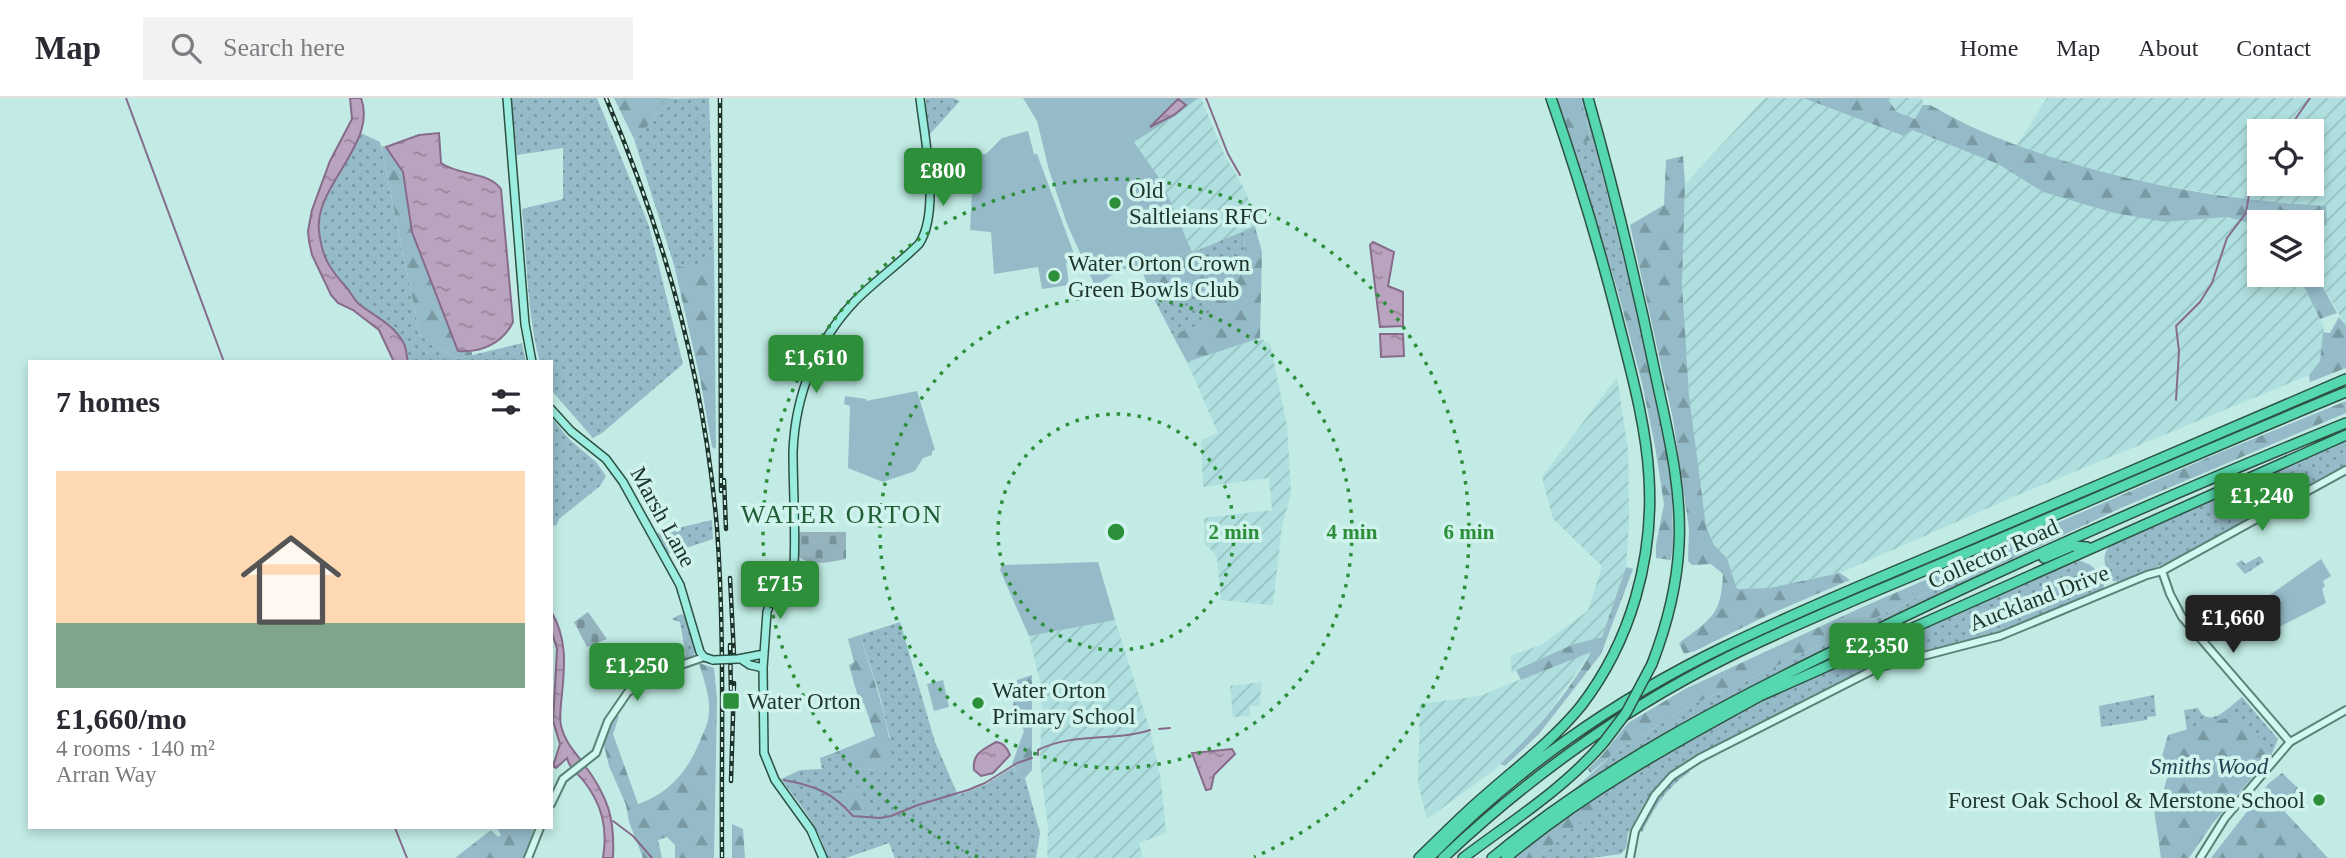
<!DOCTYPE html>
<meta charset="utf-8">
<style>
:root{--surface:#fff;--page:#f2f2f3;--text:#2b2b33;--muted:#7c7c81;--line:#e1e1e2;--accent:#2d8f3a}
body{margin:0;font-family:Georgia,serif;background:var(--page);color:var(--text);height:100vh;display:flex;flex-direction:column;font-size:26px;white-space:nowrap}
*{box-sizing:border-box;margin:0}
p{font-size:23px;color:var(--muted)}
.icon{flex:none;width:38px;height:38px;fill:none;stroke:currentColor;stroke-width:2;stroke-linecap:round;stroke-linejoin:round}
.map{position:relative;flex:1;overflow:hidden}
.side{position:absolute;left:28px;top:262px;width:525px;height:469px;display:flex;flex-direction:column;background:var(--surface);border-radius:0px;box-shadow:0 4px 10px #0003}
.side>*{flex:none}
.fabs{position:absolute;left:2247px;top:21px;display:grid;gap:14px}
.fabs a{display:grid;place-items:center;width:77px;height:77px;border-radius:0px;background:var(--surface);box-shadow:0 4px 10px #0003;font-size:35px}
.price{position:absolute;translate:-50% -60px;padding:0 16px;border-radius:7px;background:var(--accent);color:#fff;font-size:23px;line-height:46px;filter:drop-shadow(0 2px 4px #0008)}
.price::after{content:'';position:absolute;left:50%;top:42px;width:21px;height:16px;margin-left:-10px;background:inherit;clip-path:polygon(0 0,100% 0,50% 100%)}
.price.current{background:#222;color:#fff}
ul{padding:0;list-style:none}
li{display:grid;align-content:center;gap:14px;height:371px;padding:0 28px}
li+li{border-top:2px solid var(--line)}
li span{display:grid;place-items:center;height:217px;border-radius:0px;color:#555}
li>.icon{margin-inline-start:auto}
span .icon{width:126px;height:126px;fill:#fffc;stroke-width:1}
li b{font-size:30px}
h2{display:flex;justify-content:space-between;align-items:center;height:84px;padding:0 28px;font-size:30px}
header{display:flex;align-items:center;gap:42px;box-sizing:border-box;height:98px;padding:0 35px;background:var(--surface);border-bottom:2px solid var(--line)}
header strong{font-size:33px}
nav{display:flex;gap:38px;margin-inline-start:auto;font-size:24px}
.search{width:490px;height:63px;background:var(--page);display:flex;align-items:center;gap:18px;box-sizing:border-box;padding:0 24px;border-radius:0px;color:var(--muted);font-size:26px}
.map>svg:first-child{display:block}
.farmland{fill:url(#farmland-furrows);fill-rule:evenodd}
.grass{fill:url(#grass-dots)}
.forest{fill:url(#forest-firs)}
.cemetery{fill:url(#cemetery-stones)}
.park{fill:#95bbc8}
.water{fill:url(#water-ripples);stroke:#876b8b;stroke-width:2}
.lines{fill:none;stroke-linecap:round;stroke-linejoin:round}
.stream{stroke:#876b8b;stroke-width:2}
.minor-casing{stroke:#598376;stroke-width:10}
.major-casing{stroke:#2e5143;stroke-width:10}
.highway-casing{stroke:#2e5143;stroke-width:12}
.minor{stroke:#d3f7f1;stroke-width:6}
.major{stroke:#9aeddf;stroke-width:7}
.highway{stroke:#55d7b0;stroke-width:9}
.rail-casing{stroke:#1d342b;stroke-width:4.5}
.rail{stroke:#d0f3ee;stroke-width:2;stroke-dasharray:5;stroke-linecap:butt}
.major-bridge-casing{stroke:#2e5143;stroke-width:10;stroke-linecap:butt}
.highway-bridge-casing{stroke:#2e5143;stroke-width:12;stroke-linecap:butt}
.major-bridge{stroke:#9aeddf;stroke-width:7}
.highway-bridge{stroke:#55d7b0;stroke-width:9}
.ring{fill:none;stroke:#2d8f3a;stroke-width:3.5;stroke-dasharray:3.5 7}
.poi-dot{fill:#2d8f3a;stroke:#d0f3ee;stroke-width:2.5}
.labels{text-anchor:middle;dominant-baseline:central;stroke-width:7;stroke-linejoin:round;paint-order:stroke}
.poi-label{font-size:23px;fill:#1d342b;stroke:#d0f3ee;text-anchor:start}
.street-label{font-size:23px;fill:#1d342b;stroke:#d0f3ee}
.park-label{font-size:23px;font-style:italic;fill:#253f4f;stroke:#d0f3ee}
.quarter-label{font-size:26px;letter-spacing:2px;fill:#1f5e35;stroke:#d0f3ee}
.centre{fill:#2d8f3a;stroke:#d0f3ee;stroke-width:3.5}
.ring-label{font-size:21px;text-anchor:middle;font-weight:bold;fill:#2d8f3a;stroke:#d0f3ee;stroke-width:7;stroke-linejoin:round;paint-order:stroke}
</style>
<header>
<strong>Map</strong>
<div class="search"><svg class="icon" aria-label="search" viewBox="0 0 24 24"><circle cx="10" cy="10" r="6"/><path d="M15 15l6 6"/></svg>Search here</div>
<nav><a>Home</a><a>Map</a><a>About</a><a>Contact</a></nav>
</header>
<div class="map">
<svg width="2346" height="760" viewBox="0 0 2346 760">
<defs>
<pattern id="farmland-furrows" width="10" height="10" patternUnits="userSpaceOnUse" patternTransform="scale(1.75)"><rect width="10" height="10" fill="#afe0df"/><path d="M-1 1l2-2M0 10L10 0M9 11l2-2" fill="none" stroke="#96c1c0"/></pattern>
<pattern id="grass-dots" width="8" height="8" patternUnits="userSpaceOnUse" patternTransform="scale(1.75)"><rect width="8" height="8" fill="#95bbc8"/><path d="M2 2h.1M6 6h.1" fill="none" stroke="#7999a3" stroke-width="1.8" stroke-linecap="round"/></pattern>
<pattern id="forest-firs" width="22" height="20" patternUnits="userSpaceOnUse" patternTransform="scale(1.75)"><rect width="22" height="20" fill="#95bbc8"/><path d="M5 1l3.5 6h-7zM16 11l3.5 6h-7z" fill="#7999a3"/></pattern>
<pattern id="cemetery-stones" width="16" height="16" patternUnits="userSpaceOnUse" patternTransform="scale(1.75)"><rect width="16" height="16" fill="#94b3bd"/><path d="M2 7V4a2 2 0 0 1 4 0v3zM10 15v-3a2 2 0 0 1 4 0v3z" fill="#78929a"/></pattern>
<pattern id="water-ripples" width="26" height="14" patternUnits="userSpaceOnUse" patternTransform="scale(1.75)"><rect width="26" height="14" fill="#b9a3be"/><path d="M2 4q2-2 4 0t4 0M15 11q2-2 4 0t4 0" fill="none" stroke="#96869b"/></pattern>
</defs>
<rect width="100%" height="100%" fill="#c1ebe4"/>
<path class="farmland" d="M1198,0h3l23,56 20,34 6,15 5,24 -63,25 -30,-70 -28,-40 40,-25z
M1765,0h38l101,38 7,-6 87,34 45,28 123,30 61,-5 32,9v49h39l26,53 -4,33 -11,14 -291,120 -178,78 -71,15 -32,1 -10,-31 -13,-13 -9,-18 -16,-132 -7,-112 3,-99z
M1887,0h35l1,7 -7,14 -19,-7z
M2047,0h299v228l-34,-59v-39l15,-3 -66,-23 -123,-21 -86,-23 -35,-13zM2259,33h53v53h-53z
M1260,240l10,6 17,81 4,68 -9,33 -9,79 -52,-5 -4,-42 -7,-10 -5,-2 -1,-28 68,-8 -3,-32 -66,9 -2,-47 17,-7 -31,-71z
M1617,279l11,72 1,73 -3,45 -24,70 -28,7 -58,26 -4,3 -2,-17 31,-11 47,-34 14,-45 -49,-47 -11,-42z
M1115,522l35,110 11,50 5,53 -27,10 4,15h-96l1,-30 -8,-64 2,-73 -13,-55z
M1591,553l-43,63 -28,32 -27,25 -66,48 -9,-36 2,-79 60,-8z
M1262,584l-3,24h-9v10l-17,1 -3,-31z"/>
<path class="grass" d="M511,0h86l52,128 34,138 -81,69 -9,5 -42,-48v-28h-11c-13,-45 -13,-105 -18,-153l41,-10v-51l-46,7z
M709,0l5,150 -22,21 -18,-4 -40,-126 19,-18 10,-22z
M926,0h27l7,3 -30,33 -4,-2z
M1581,0h2l48,190 -13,4 -45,-146 18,-7z
M361,35l19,9 40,193 36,24 66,-16 4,19h-118c-2,-6 -1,-14 -5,-20 -9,-16 -26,-26 -40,-35 -8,-6 -11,-14 -17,-20 -55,-61 -13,-95 15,-154z
M1244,133l1,21 -10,11 -18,8 -19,-21z
M1177,184l22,1 13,17v14l-10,11 -30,9 -21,-41z
M551,319l19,23 26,22 10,14 -6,10 -41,33 -3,7 -5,-2z
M2346,342v25l-170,94 -54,23 -9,-1c-7,-13 -13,-21 -4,-35z
M712,422l1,19 -45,15 -11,-21z
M2260,458l4,6 -19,12 -9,-10 6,-4 3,4z
M2077,462c15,4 23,10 27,26l-2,4 -118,48 -86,21 -35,12 -176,90 -23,19 -19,22 -17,31 -2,15 -5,6 -29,4h-59l14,-9 47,-43 -3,-4 16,-13 58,-36 116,-61 85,-40z
M1995,469c-145,70 -294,137 -427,228l46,-42 75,-47 46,-20 196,-95z
M681,516l6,3 9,33 -4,8 -12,3 -1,-3 7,-3 -6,-33 -9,-3z
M900,524l35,120 23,53 27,-10 28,-18 5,8 7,3 15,55 -4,25h-141l-6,-15 -43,15h-19c-6,-29 -28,-55 -46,-79l19,-9 22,-1 -2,-11 16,-6 25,18 19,-1 10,-31 -10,-42 -20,-61z
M2154,597l2,21 -9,1v3l-46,7 -2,-21z
M2242,599l36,42 -7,17 -38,-40 -46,15 -3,-21 14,-2c11,23 32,-2 44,-11z
M1687,671l3,3c-24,16 -36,36 -48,61l-2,-4c9,-25 25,-45 47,-60z"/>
<path class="forest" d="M614,0h62l-13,1 -10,22 -19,18z
M1557,0h24l10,42 -18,6z
M1803,0h84l10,14 18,7 8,-14h7c19,10 38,21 58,29 105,43 225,66 338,72l1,19 -15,3v-6h-53v4l-32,-9 -61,5 -52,-9 -71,-21 -45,-28 -86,-34 -8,6z
M381,48l5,1 17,25 9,60 46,118 14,2v3l-16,4 -36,-24z
M1683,58l2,28 -3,99 7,112 17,132 8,18 13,13 10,31 32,-1 71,-15 10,7 -84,36 -71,35 -11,3 -5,-11c31,-24 42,-26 44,-69l-12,-10 -19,1 -4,-4 1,-32 -16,-110 -43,-194 34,-20 2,-45z
M1255,129l7,25 -2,86 -73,24 -15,-28 30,-9 10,-11v-14l-14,-17 -21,-1 -26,11 -11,-27 58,-16 19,21 18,-8 10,-11 -1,-22z
M714,150l2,199 -1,2 -3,-2 -12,-69 -26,-113 18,4z
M2312,169l25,46 -17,6 -22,-44h14z
M1631,190l41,192 1,64 -2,16 -15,-2v-13l8,-41 -9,-58 -13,-63 -24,-91z
M2339,219l7,9v42l-36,14 -1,-7 11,-14 3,-29 7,1z
M2346,303v12l-225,95 -126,59 -64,24 -196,95 -46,20 -75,47 -24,20 -2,-4 15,-15 25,-31 57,-34 173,-80 363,-157z
M1626,469l7,2 -32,85 -62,80 -34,32 -5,-2c35,-32 68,-70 91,-112l-70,28 -5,-10 58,-26 28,-7z
M860,537c12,40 27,79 32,121l-12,13 -19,1 -25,-18 39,-16 -11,-33 -4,1 -11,-39 5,-3 -6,-23z
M699,565l15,5 3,31 -3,159h-39v-13l-8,-8 -9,3 4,18h-19l-14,-36 -3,-17 -17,-39 -6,-25 12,-25h4l-6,18 25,70c33,-11 52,-36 64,-68 4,-8 7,-16 7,-26 1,-15 -6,-32 -10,-47z
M1032,577v95l-7,8 -7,-3 -6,-11 12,-33 -11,-25 4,-26z
M2233,618l38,40 -58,67 -24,35h-28l-8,-55 10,-11 6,-20 -7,-16 6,-21z
M2282,675l16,15 -13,24 43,46h-117l58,-75z
M856,689l6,2 5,27 -15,1 -12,-15 -16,-9z
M1591,704l4,4 -1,5 -47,38 -14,9h-21l34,-27z
M732,726l11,5 2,29h-13z
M497,730h37l-10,30h-69l36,-28 7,7 3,-2z"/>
<path class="cemetery" d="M797,434h49v27c-16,3 -35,8 -48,-3z
M588,514l19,27 -20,8 -13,-25z"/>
<path class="park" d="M1023,0h175l-24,19 -40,25 28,40 30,70 -74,19 -23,15 -28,-62 -18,-54 -12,-49z
M1028,33l6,23h3l39,105 -10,4 3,22 -27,4 -4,-22 -44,7 -3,-42 -21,-2 4,-76h12l16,-16z
M917,293l18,59 -3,1v4l-9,3 -8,13 -32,11 -35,-14 2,-62 -6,-2 1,-8 21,3v2z
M2321,461l10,17 -8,5 2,5 -3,3 4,14 -49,25 -12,-17 -1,-12z
M1098,464l17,58 -86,16 -29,-66 1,-3 5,-2z
M943,582l6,27 -15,4 -7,-27z"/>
<path class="water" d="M350,0h11c17,45 -47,88 -42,133 3,26 10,37 27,56 5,5 7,12 13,17 15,12 34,20 44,38 4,6 3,14 5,20h-14l-15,-32 -26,-20 -15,-7 -7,-8 -19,-40 -3,-14 -1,-10 4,-21 18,-49 22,-42z
M1178,1l8,6 -12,10 -24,12z
M439,35l2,30c18,13 47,8 60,26l12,133c-10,21 -32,31 -55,29l-46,-119 -9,-60 -17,-25 33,-12z
M1373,144l21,10 -6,34 15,6v34l-23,1 -10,-82z
M1380,236h23l1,22 -23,1z
M551,513c16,27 14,53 11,83 -1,10 -3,23 -1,32 4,16 13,25 22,37 25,33 32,55 30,95h-10c5,-30 -1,-54 -20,-78 -7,-8 -13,-11 -16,-22l-11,10 -3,-2 7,-22 -7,-23 4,-72 -6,-20z
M996,644c8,1 11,6 14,13l-17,18 -12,3 -7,-6c-2,-16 9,-21 22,-28z
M1232,651l3,5 -21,21 -3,14 -5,1 -14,-37z"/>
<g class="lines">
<path class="stream" d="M126,0l98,264
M1206,0l22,56 12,21
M2287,33l23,-33
M2176,302l3,-49 -3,-25 24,-24 12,-19 15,-45 19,-25 5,-31 8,-12
M1159,631l11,-1
M1038,657v-5c35,-18 76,-8 112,-20
M784,682c31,6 48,12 69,36l27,2 11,-2 27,-11 50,-15 17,-7 32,-20 15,-5
M613,723l20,15 19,22
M395,730l12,30"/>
<g class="minor-casing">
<path id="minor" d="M2162,473l8,23 12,23 108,125
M551,706l12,-25 33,-26 12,-32 20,-29 33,-20 43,-15
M528,760l12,-30
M1630,760l5,-27 20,-36 17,-19 28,-18 177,-90 123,-32 147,-61 15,-4 184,-101
M2200,760l25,-40 65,-76 56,-32"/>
</g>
<g class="major-casing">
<path id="major" d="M507,0l18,226 7,38
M551,311l20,22 35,28 17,23 57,103 20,67 4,5 9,3
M738,561l26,-5
M741,561l9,6 13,3
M823,760l-12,-28 -36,-50 -11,-27 -1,-85 4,-56 6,-17 18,-23 3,-7c2,-37 -1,-76 -1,-113 2,-56 23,-110 62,-151 20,-20 44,-37 64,-57 22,-33 5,-108 1,-146"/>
</g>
<g class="highway-casing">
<path id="highway" d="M1588,0c26,92 49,186 68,279 12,56 26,111 23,168 -2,42 -12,80 -27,119
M2044,460l28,-12 15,1
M1419,760c23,-22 45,-45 69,-65 32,-28 66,-54 93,-87 50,-65 73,-148 68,-229 -3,-54 -19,-109 -32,-161 -19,-74 -41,-146 -66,-218
M1429,760c84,-87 187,-159 295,-211 76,-37 155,-69 233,-102 130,-55 259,-110 389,-166
M1443,760c85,-80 180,-149 285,-201 79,-39 161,-71 243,-106 125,-53 249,-107 375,-159
M1463,760c49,-37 101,-69 141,-116
M1492,760c111,-92 238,-157 366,-219 160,-79 323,-149 488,-216
M1506,760c77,-65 166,-114 254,-162l586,-261"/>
</g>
<use href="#minor" class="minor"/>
<use href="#major" class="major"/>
<use href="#highway" class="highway"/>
<g class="rail-casing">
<path id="rail" d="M606,0c59,137 98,281 111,430 8,110 4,220 5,330
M720,0l1,393
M724,382l2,49
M730,480l4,77
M730,547l1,49
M731,683l3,-98"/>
</g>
<use href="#rail" class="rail"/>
<g class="major-bridge-casing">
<path id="major-bridge" d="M713,562l25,-1"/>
</g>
<g class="highway-bridge-casing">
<path id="highway-bridge" d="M1604,644l22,-29 26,-49"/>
</g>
<use href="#major-bridge" class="major-bridge"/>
<use href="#highway-bridge" class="highway-bridge"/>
</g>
<g class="ring">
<circle cx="1116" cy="434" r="118"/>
<circle cx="1116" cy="434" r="236"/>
<path d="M978 759A353 353 0 1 1 1254 759"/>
</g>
<g class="poi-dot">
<circle cx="1115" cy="105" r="7"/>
<circle cx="1054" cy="178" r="7"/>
<rect x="722" y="594" width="18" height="18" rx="3.5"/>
<circle cx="978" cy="605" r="7"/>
<circle cx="2319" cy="702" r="7"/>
</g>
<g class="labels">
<g class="poi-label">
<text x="1129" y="92">Old<tspan x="1129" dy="26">Saltleians RFC</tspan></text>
<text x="1068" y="165">Water Orton Crown<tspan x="1068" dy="26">Green Bowls Club</tspan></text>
<text x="992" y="592">Water Orton<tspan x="992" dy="26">Primary School</tspan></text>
<text x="747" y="603">Water Orton</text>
<text x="2305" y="702" text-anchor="end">Forest Oak School &amp; Merstone School</text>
</g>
<g class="street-label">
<text transform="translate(663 419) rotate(61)">Marsh Lane</text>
<text transform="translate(1993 456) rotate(-24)">Collector Road</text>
<text transform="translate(2039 500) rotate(-21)">Auckland Drive</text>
</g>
<g class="park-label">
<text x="2209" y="668">Smiths Wood</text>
</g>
<g class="quarter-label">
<text x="842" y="416">WATER ORTON</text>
</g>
</g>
<circle cx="1116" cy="434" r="10" class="centre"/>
<g class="ring-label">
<text x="1234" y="441">2 min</text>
<text x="1352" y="441">4 min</text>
<text x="1469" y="441">6 min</text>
</g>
</svg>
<div class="fabs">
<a><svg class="icon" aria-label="locate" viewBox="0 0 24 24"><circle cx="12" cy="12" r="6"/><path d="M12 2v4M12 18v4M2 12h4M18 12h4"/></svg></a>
<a><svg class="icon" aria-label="layers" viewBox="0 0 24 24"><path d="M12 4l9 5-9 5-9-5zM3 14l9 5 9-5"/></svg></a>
</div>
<b class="price" style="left:943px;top:110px">£800</b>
<b class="price" style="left:816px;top:297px">£1,610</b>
<b class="price" style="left:2262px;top:435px">£1,240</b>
<b class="price" style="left:780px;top:523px">£715</b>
<b class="price current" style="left:2233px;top:557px">£1,660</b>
<b class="price" style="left:1877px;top:585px">£2,350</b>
<b class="price" style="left:637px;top:605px">£1,250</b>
<section class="side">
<h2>7 homes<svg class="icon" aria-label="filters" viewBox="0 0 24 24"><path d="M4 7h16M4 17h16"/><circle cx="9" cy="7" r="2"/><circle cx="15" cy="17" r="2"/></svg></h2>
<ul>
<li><span style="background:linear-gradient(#ffd9b3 70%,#7fa58c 0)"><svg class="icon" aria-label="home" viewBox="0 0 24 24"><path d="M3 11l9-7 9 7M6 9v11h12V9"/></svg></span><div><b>£1,660/mo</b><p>4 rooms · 140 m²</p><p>Arran Way</p></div></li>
</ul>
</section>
</div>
